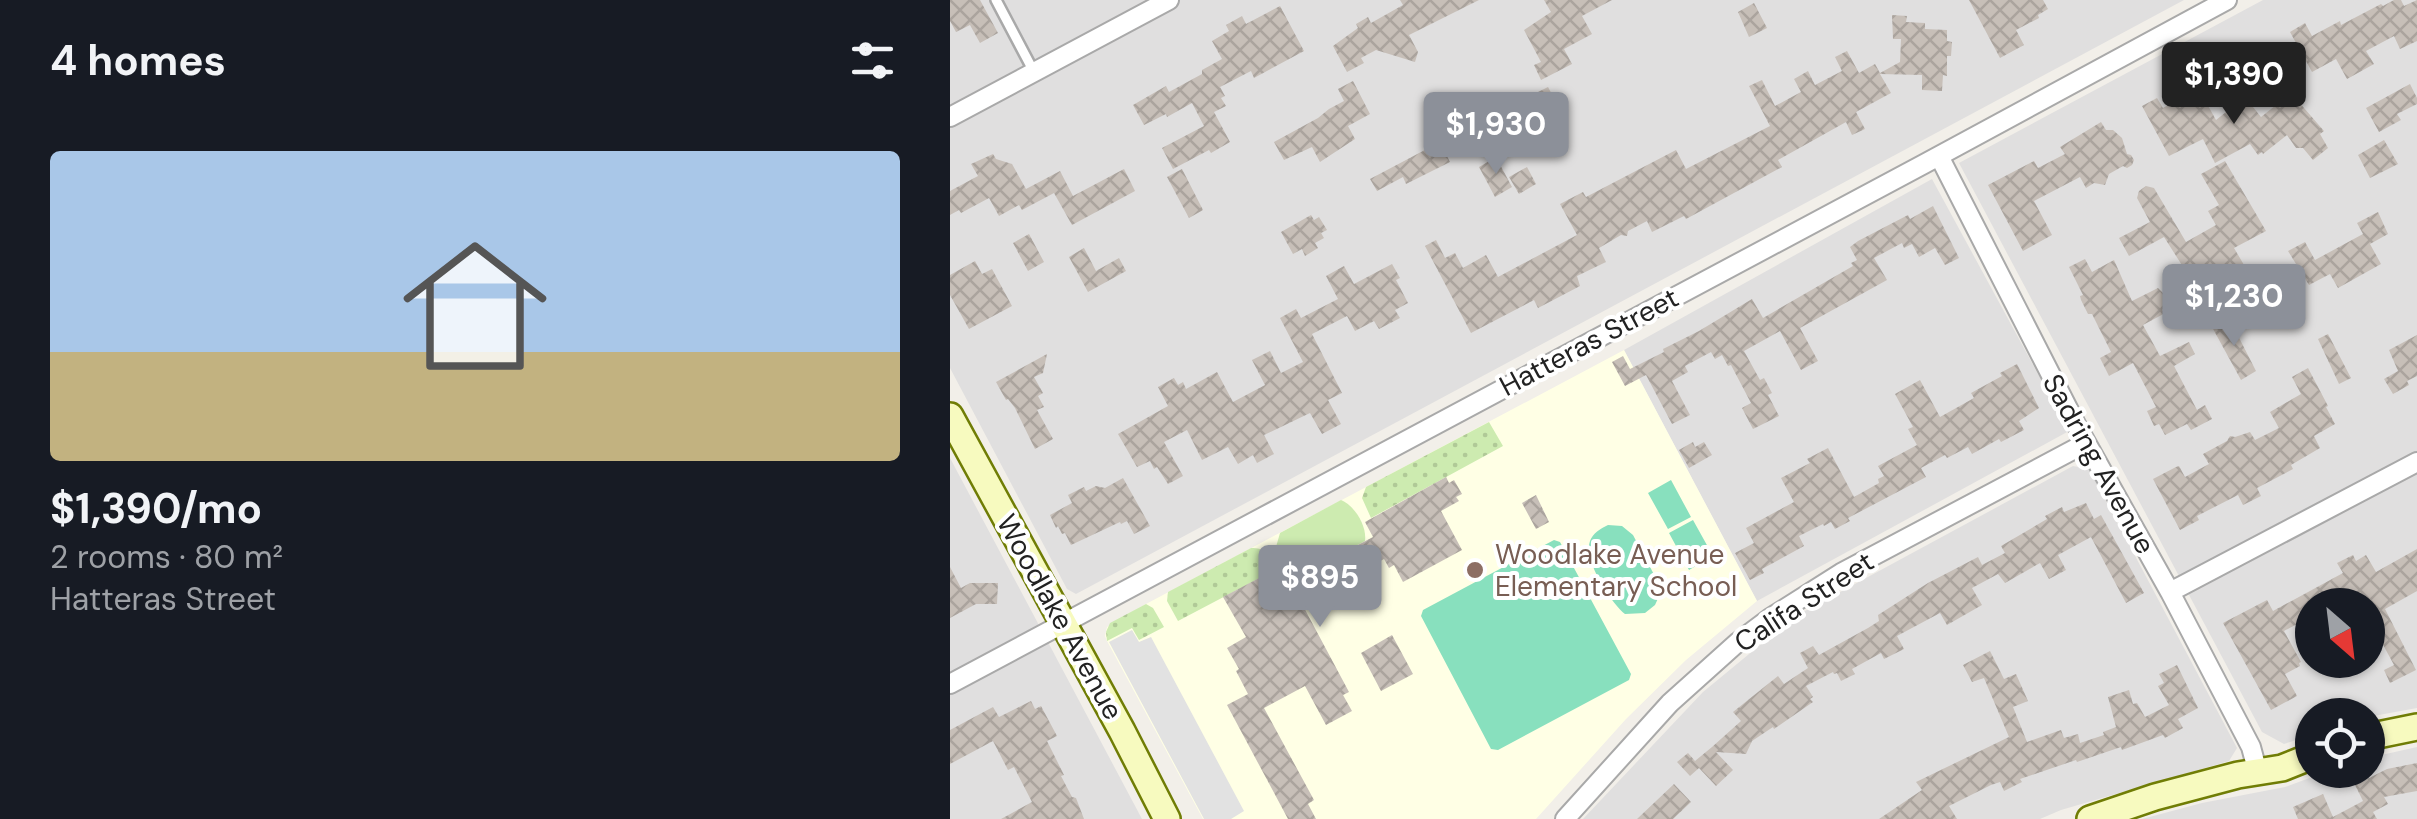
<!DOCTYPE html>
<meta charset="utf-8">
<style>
:root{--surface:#171b24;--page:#20242c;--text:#f1f3f6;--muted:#9ea1a6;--accent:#8c9099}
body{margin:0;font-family:"DM Sans",sans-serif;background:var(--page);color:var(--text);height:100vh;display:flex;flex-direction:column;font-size:38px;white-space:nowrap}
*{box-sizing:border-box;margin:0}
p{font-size:32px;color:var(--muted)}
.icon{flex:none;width:55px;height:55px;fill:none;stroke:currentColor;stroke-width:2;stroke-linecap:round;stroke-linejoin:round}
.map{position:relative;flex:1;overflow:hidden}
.panel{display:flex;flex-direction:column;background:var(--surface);width:950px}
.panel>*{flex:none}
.needle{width:65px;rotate:152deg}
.buttons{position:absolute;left:1345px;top:588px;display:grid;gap:20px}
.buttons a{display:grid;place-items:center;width:90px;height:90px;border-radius:50%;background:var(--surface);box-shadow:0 2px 8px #0004;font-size:50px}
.price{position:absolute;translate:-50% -85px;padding:0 22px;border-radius:10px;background:var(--accent);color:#fff;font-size:32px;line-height:65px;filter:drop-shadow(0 2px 5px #0008)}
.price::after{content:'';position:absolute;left:50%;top:60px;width:30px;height:22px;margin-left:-15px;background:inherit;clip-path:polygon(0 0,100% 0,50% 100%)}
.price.active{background:#222;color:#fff}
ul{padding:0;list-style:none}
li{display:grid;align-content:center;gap:20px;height:530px;padding:0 50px}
li span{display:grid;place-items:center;height:310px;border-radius:10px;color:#555}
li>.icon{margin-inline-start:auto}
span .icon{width:180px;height:180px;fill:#fffc;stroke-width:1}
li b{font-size:42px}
h2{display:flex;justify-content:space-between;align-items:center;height:120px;padding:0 50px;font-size:42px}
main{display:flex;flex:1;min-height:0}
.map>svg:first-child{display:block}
.residential{fill:#e0dfdf;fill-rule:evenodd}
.education{fill:#ffffe5}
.grass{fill:#cdebb0}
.garden{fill:url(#garden-dots)}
.pitch{fill:#88e0be}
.parking{fill:#e2e2e2}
.building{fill:url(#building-cross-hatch)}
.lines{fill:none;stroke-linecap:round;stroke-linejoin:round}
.lane-casing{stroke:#a9a9a9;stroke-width:14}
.street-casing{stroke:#a9a9a9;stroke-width:22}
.secondary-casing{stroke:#707d05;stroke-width:30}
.lane{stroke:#fff;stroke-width:9}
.street{stroke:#fff;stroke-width:18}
.secondary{stroke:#f7fabf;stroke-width:25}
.education-dot{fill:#8d6e63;stroke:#fff;stroke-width:4}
.labels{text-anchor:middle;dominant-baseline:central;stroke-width:8;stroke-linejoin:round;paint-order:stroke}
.street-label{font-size:28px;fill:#222;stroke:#fff}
.education-label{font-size:28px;fill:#785e54;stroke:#fff;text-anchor:start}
</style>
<main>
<section class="panel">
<h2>4 homes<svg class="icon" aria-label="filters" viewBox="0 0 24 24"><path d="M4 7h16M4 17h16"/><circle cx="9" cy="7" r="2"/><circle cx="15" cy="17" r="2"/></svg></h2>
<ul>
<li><span style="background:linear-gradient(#a9c7e8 65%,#c2b280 0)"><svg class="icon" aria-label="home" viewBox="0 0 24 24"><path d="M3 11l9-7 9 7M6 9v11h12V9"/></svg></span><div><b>$1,390/mo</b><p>2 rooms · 80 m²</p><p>Hatteras Street</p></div></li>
</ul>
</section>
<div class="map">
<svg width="1467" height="819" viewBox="0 0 1467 819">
<defs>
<pattern id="garden-dots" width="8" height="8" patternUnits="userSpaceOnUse" patternTransform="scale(2.5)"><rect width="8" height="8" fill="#cdebb0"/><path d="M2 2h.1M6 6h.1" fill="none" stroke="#b0c997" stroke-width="1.8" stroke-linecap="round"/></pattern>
<pattern id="building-cross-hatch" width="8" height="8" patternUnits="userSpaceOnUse" patternTransform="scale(2.5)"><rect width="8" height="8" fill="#c7bfb8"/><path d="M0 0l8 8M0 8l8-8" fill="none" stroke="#aba49e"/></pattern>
</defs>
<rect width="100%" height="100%" fill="#f2efe9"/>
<path class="residential" d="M0,0h1234l-1108,594 -9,-5 -117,-221z
M1313,0h154v708l-49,9v-2h-56v20l-28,9 -22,-12 -303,-569zM1362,605h56v55h-56z
M982,179l137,252 -312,170 -133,-251z
M0,458l192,361h-192z
M1123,466l16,3 148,279 -8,13 -168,49 -21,9h-457l120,-127 91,-75z
M1467,747v72h-275l60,-16 83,-16 46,-17h37v-12z"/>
<path class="education" d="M674,350l133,251 -71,59 -60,59 -90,100h-333l-96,-178 -2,-5 2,-9 39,-23z"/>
<path class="grass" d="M391,500c14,6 26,26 24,41l-66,35 -9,-5 -14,-24 4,-14z"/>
<path class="garden" d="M539,422l14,24 -132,72 -9,-20 4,-11z
M301,548c17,0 17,8 24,22l-97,51 -11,-20 1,-9z
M196,604l7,4 11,19 -25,13 -7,-12 -25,13 -1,-9 4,-9z"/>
<path class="pitch" d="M721,480l20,37 -23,12 -20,-36z
M743,520l20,36 -24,14 -20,-37z
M658,525l14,1 11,9 25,47 2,12 -5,11 -10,8 -20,1c-14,-11 -42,-54 -35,-73 3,-8 10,-12 18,-16z
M604,540l6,2 71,132 -2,6 -131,70 -7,-1 -70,-133 2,-6z"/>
<path class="parking" d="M182,630l7,12 12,-5 93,174 -13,8h-27l-95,-177z"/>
<path class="building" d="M0,0h30l18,33 -18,10 -10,-18 -14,7 -6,-11z
M450,0h79l-70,35 9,17 -3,10 -39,-12 -15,8 3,5 -17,9 -14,-26 25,-18 -2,-4 12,-7 3,6 32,-18z
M594,0h68l-30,16 10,18 -28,15 8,15 -31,16 -7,-15 7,-3 -17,-32 27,-18z
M1019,0h74l5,9 -10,6 1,3 -23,12 8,15 -24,13z
M1444,0h7l3,6 13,-6v41l-17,8 -6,-13 -28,15 8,13 -27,15 -11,-20 -24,13 -22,-40 15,-9 7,13 28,-15 1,4 40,-21 2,2z
M804,3l13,25 -18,9 -11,-25z
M330,6l24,45 -50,27 -3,-7 -31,16 5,9 -4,2 5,8 -12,6 16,30 -19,11 -2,-3 -36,19 -11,-21 42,-22 -12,-23 -25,14 -1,-3 -22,11 -11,-20 33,-19 3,6 33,-18v-4l20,-11 -10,-18 17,-10 -3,-6 16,-9 4,8z
M942,15l15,1 -1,6 19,1v6l22,1v11l5,1 -1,14h-4v20l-4,-1 -1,16 -20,-1v-15l-42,-1 11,19 -35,19 9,17 -13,6 -6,-13 -68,38 4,7 -96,52 -2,-3 -32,16 -5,-11 -19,10 -1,5 -6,-1 -22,13 7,14 -29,14 3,10 -42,22 -4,-8 -63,33 -46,-87 11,-6 9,18 10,-5 8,15 23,-13 12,22 79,-42 -17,-31 23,-12 3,5 90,-47 10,19 84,-43 -21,-40 13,-6 13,26 26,-14 -7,-13 14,-8 7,14 27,-14 -7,-14 12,-6 12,22 16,-9 5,9 20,-11 1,-23h-8z
M403,81l17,33 -22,12 7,13 -35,23 -8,-15 -28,13 -10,-18 44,-24 11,-9 15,-8 -6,-12z
M1460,84l7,14v6l-20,10 4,6 -22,12 -13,-24z
M598,87l8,15 -29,14 -7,-15z
M1251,93l15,27 29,-23 16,20 30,-24 33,38 -4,3 8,14 -15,12 -10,-12h-7l-9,-13 -24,19 -1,-2 -4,3 -8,-11 -35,19 -12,-24 -34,17 -27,-50 15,-8 6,10 22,-12 2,4z
M1151,122l5,8h7l9,8 5,16 4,1 3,5 -2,5 -5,3 -4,-2 -14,8 -4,11 -11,-2 -8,5 -6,-11 -46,24 18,34 -29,16 -35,-66 46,-24 4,7 27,-14 -5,-7z
M1434,140l14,24 -28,14 -12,-23z
M490,142l10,20 -44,22 -3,-7 -26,14 -7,-12z
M43,154l3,5 16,5 14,25 34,-18 13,25 51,-27 11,22 -63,34 -18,-32 -32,17 -3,-5 -20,11 -10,-18 -28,15 -2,-3 -9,5v-24l28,-15 -7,-12z
M546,157l16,30 -17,10 -16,-30z
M1275,161l41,70 -32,17 13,22 -15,9 -9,-15 -31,17 -28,-44 -35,19 -10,-18 31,-16 -13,-24 2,-7 7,-5 8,2 32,54 30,-17 -8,-14 11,-6 -18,-31z
M577,167l9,17 -17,10 -10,-17z
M232,169l21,41 -14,8 -22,-41z
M983,206l26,52 -14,7 -10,-17 -16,9 -7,-13 -8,4 -2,-5 -28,15 13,22 -87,48 18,33 -17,9 -21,-39 -36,20 16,29 4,-2 8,15 -4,2 11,21 -26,13 -11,-21 9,-5 -20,-38 -3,1 -6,-11 -7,4 -4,-7 -26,14 3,6 -16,9 18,34 -18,9 -26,-49 -21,11 -13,-24 11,-6 7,13 34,-17 -1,-3 36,-18 53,-32 11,19 90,-52 -2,-3 6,-3 -7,-13 8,-6 50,-26 2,4z
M1428,212l10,22 -18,10 11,20 -43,24 -8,-14 -21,11 -21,-34 17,-9 10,18 48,-26 -6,-11z
M361,215l3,5 5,-3 8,13 -6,3 3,5 -9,5 3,5 -13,8 -3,-7 -9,5 -12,-22z
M79,234l15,28 -16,9 -15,-28z
M134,248l12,23 23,-13 7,13 -38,21 -19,-35z
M1135,259l7,13 22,-12 18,41 26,-13 10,10 1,13 -26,14 17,31 29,-14 6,12 -21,12 23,44 8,-5 7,14 -21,11 -4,-6 -22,11 -6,-11 -5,2 -7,-15 9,-4 -23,-44 -24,13 -9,-18 11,-6 -19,-38h-4l-7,-14 -1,-4 3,-1 -14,-28z
M25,261l7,13 10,-5 20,37 -43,23 -19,-34v-20z
M442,264l8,14 -4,2 12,23 -13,7 5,8 -21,11 -5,-8 -19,10 -8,-15 -35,18 30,59 -14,7 13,24 -19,10 -12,-21 -46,22 10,19 -17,9 -4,-8 -15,9 -10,-17 -26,13 -15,-30 -23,12 19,34 -15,8 -11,-17 -3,2 -4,-8 -13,6 -19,-33 50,-28 -10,-19 16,-9 4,7 5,-3 3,7 31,-17 16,30 32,-17 -13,-25 18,-9 11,22 22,-11 -23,-44 16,-9 5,9 37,-19 -12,-23 18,-10 10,18z
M1279,318l27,53 -15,9 -29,-53z
M1378,334l23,44 -12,6 -21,-45z
M1467,335v41l-10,5 2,4 -16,9 -9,-15 14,-8 -9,-21z
M97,354l-4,19 -9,4 9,16 -5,3 6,11 -7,3 16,29 -18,10 -20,-41 -7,-9 -2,1 -10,-18z
M1067,364l22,44 -20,13 5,9 -23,12 -2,-3 -27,15 -4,-7 -21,11 -2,-3 -24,13 5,9 -78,41 2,3 -15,8 -4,-7 -7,4 -1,-2 -24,12 5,10 -42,23 2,4 -14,7 -15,-27 19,-10 -8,-15 48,-26 -13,-24 29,-15 -3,-4 21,-11 26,49 25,-14 -1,-4 6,-3 -6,-10 39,-21 -9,-16 5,-2 -18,-33 25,-14 20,37 34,-19 -3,-5 31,-17 -2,-3z
M1358,368l20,38 -2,1 9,17 -21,12 6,12 -29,17 2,4 -36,19 4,8 -18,9 -5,-10 -41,21 2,4 -19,10 -27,-51 23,-12 3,-1 6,11 24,-13 -6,-10 24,-13 3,-5 5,1 15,-5 5,8 24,-12 -9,-16 31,-18 -9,-17z
M743,442l2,5 9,-5 8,13 -23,13 -10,-18z
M496,477l3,6 5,-3 8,14 -6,3 3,4 -18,10 21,39 -59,32 -9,-17 -5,3 -5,-9 -82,45 47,88 -6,3 9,16 -26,14 -21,-39 -41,22 50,92 -6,4 8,15h-28l-61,-114 21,-11 -12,-23 3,-2 -12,-21 19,-11 -23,-40 59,-31 8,15 83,-44 -8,-15z
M173,478l27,48 -16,8 -7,-13 -6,3 -1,-2 -49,23 -6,-12 -3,1 -4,-8 -2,2 -6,-13 22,-12 -4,-8 16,-8 2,4 10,-5 9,2z
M586,495l13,27 -13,7 -14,-26z
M1136,503l8,16 7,-4 43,78 -18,10 -35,-66 -33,18 8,15 -17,9 -9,-16 -35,20 -7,-9 -26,14 10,17 -35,20 -7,-12 -43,23 7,13 -20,10 -3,-6 -29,16 3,5 -14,7 -4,-8 -3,1 -1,-2 -27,14 7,11 -3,2 3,3 -39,27 -1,-2 -21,14 -6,13 -30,-2 17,18 -17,16 -17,-18 -9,8 -13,-14 11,-9 7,8 17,-14 29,-26 -8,-9 45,-36 6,8 24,-16 -8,-15 13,-7 6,9 49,-27 11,-7 -1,-6 50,-32 50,-26 4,8 23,-12 -4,-7 46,-27 -2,-3 17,-9 2,5z
M1467,549v42l-32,18 31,61 -26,13 -6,-13 10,-5 -26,-48v-12h-56v11l-28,15 17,31 -2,1 1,3 -15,8 12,22 -26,14 -48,-87 44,-23 6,11 70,-38 -6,-10 16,-8 3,6 10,-6 10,17z
M0,567l11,21 9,-5h28l-1,21h-21l-26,14z
M442,635l21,39 -32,17 -20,-38z
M1040,651l14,28 12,-5 12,27 -15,6 14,35 34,-12 3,8 14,-4 2,9 24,-8 -1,-3 13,-5 -8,-30 21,-7 4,14 4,-1 8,14 24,-12 -11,-19 6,-3 -5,-9 18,-9 21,43 -20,11 5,9 -18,10 -2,-3 -41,15 -1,-3 -44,15 -1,-2 -56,19 2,3 -18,9 -4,-9 -9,3 -42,21 8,13h-78l43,-29 -6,-8 93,-45 -25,-59 -12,4 -9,-17z
M81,701l4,8 6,-3 16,30 -10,5 17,34 -3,1 11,21 4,1 8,21h-83l31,-17 -18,-35 -6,3 -15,-29 -43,23v-34l43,-23 6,10z
M1467,763v28l-33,6 4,7 -15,8 4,7h-79l-5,-12 30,-13 10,23 30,-16 -8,-16 32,-16z
M724,784l17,18 -18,17h-36z"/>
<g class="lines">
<g class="lane-casing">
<path id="lane" d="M46,0l38,72"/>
</g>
<g class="street-casing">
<path id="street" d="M0,117l219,-117
M989,156l139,272 92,164 81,155 7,26
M1220,592l247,-130
M0,684l974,-520 303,-164
M615,819l105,-116 68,-61 32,-24 71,-45 245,-130"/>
</g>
<g class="secondary-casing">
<path id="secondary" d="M0,416l172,315 45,88
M1418,737l49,-10
M1140,819l65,-22 83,-22 44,-7 30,-12"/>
</g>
<use href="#lane" class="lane"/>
<use href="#street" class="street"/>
<use href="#secondary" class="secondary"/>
</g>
<circle class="education-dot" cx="525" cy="570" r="10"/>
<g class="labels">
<g class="street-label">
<text transform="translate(639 342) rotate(-28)">Hatteras Street</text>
<text transform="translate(1149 464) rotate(61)">Sadring Avenue</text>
<text transform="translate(854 602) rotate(-33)">Califa Street</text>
<text transform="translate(110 617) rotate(61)">Woodlake Avenue</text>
</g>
<g class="education-label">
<text x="545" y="554">Woodlake Avenue<tspan x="545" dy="32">Elementary School</tspan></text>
</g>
</g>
</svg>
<div class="buttons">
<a><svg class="needle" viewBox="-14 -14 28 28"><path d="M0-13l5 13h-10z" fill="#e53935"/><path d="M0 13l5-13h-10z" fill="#9ea1a6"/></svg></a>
<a><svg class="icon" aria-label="locate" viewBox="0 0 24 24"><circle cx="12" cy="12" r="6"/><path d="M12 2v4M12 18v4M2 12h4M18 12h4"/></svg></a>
</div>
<b class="price active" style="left:1284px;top:127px">$1,390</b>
<b class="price" style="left:546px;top:177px">$1,930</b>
<b class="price" style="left:1284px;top:349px">$1,230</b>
<b class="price" style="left:370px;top:630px">$895</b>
</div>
</main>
